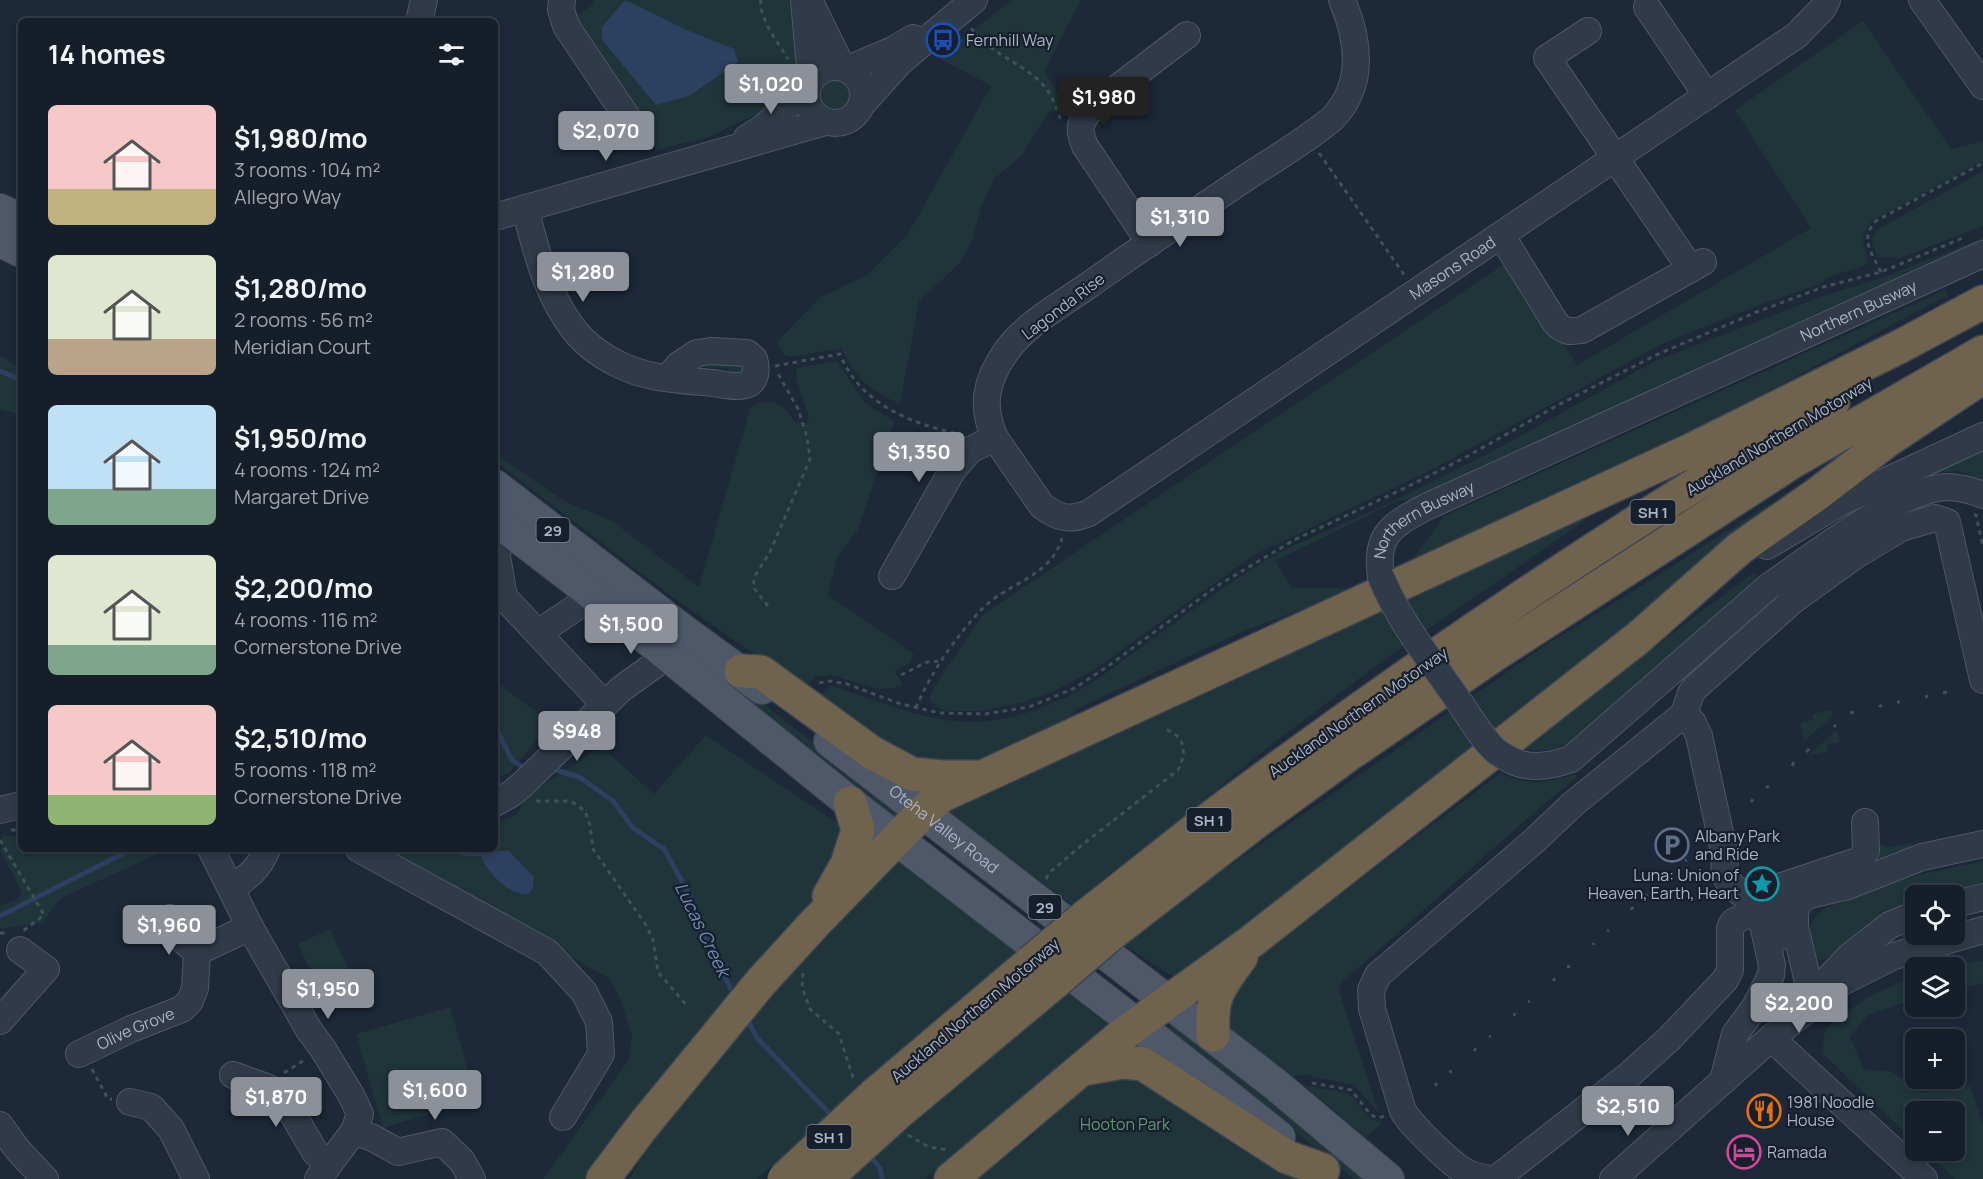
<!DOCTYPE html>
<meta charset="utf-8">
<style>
:root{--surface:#161e2a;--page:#232b36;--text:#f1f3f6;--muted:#9ea2a8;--line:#353c47;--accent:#8c9099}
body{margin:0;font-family:Manrope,sans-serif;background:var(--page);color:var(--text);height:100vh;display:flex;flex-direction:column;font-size:22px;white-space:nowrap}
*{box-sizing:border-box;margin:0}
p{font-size:20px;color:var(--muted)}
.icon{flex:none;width:33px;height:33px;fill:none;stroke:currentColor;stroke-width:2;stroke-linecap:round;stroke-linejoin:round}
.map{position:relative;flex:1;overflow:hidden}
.sheet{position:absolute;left:18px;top:18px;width:480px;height:834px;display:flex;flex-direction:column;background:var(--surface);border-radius:9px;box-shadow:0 3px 9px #0003,0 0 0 2px var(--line)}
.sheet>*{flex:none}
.tools{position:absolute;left:1905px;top:885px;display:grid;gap:12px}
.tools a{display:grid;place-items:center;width:60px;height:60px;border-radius:9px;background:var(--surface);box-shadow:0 3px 9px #0003,0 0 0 2px var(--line);font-size:30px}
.price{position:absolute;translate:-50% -51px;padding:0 14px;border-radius:6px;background:var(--accent);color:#fff;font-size:20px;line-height:39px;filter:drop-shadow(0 2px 3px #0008)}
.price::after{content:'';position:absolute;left:50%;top:36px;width:18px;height:14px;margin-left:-9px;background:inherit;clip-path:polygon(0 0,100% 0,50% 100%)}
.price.active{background:#222;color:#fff}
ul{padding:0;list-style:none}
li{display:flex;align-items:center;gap:18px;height:150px;padding:0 30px}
li span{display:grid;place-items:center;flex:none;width:168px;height:120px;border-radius:9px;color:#555}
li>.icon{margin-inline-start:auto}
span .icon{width:72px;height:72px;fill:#fffc;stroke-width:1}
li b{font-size:26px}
h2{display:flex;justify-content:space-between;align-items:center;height:72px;padding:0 30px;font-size:26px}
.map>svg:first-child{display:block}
.green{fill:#1f3539}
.water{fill:#2c405f}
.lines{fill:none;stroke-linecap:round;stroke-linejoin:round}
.stream{stroke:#2c405f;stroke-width:5}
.minor-casing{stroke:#4e5766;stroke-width:28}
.major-casing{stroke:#3a4351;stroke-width:34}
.highway-casing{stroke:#3b4452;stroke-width:36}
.path{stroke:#3c5256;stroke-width:3;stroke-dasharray:4.5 4.5;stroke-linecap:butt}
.minor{stroke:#313a48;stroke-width:26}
.major{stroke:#4e5869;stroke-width:32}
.highway{stroke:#6f634d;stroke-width:33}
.minor-bridge-casing{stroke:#4e5766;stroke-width:28;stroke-linecap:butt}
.highway-bridge-casing{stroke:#3b4452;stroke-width:36;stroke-linecap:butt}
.minor-bridge{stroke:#313a48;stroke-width:26}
.highway-bridge{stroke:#6f634d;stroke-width:33}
.labels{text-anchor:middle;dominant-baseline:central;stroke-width:4.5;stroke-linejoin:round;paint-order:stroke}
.shield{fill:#171f2c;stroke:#7e8798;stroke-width:1.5}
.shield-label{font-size:15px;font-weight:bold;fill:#aab4c6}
.poi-label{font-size:16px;fill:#aab4c6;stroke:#171f2c;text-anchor:start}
.street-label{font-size:16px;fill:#aab4c6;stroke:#171f2c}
.park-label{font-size:16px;fill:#60986f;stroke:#171f2c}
.water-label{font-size:18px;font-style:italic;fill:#6f89b2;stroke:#171f2c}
</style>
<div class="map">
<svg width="1983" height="1179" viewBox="0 0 1983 1179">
<rect width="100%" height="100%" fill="#1d2838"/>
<path class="green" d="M594,0h195l10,39 -4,39 -18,26 -68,33 -53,13 -84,-131 19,-13z
M1012,0h69l-37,72 28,40 -23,-1 -27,44 -28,24 -13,28 -8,31 -13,25 -41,38 -19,103c-33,-16 -41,-22 -59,-56l-49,9 -8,-2 -7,-13 42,-44 48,-23 41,-41 83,-148 -56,-30 19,-11z
M1863,21l88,128 32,-8v20l-111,60c-14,17 -9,20 -4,39l-3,6 -34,10 -11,8 -66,23 -92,37 -233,127 -175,84 -160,115 -40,21 -30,11 -43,9h-36l-9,-4 -6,-7 1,-7 6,-11 45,-66 12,-9 516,-347 67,105 234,-137 -76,-118z
M818 96a17 17 0 1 1 34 0a17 17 0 1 1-34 0Z
M1983,171v55l-85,33 -5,-2 -15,1c-5,-12 -10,-18 0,-29z
M1983,238v5l-149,69 -423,188h-11l-125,61 17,27h66l-114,43 -170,79 -9,17 -87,38 -71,-6 -88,-63 12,-11c37,13 75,28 114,35 50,8 106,-11 148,-38l130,-94 36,-24 27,-15 105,-47 100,-50 164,-91 165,-64 64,-20z
M1945,290l3,5 -200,107 -254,123 -83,37 33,-46z
M0,355l21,15v45l-21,-6z
M739,357l7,14 -11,7 -9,-10 -35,-1z
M837,361l29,43 28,17 -36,109 -21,28 -9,37 86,59 -4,9 -16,8 9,13c-21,13 -47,-4 -69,-8 -6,-1 -13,0 -19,1l-10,12 -129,-89 -181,-139v-8l69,48 48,20 87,66 52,-181c23,-10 31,-2 44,16l12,1 2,-6 -12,-36 -1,-13z
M1983,443v37l-25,-9 -28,3z
M1775,500l7,11 -249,186 -354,284 -55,-36 78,-60 348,-243 82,-50z
M1580,514l6,6 -201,139 -119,90 -192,157 -126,-93 6,-10z
M1754,572l4,4 -181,162c-17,10 -33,16 -53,11l170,-132z
M687,650l15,6 194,151 6,9 -4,3 -17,-6z
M495,681l56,42 -41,49 -15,7z
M1832,710l1,6 -29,25 -4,-18 13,-3 -1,-6z
M1837,730l3,12 -13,3 1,6 -21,5z
M706,735l139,93 -30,74 -222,277h-50l85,-118 4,-24 -11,-37 -11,-21 -227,-130h112v-25l21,-9 10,-18 75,-51 53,48z
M1501,773c25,13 48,10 75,1l1,3 -48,40 -188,166 -2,8 40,122 -25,-28 -47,-10 -18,1 -58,-47 -5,-18 22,-44 128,-100z
M2,836h19v13h148l-108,49 -19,25 -42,6v-24l17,-5 5,-8 -21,-40z
M1874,842l14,5 24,-4v6l-51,23z
M900,857l119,95 -157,133 -105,94h-128l36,-60 108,-127z
M1983,861v21l-42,13 -25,1 -1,8 -43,18 -34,30 -17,9 -10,-9 -3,-17 4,-15 14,-13 21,-6 22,-11 45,-14z
M330,929l20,43 -32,16 -20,-44z
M1983,960v23l-28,7 -1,-22 -8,-1z
M1915,976v23l-47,16 -18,22 14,32 28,3 30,21 48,-8 13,41v53h-28l-30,-28 29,-1v-38h-38l-1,30 -93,-89 3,-24 41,-31z
M1066,991l50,40 -191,148h-77z
M450,1007l27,93 -94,28 -27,-94z
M1175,1022l200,157h-21l-188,-150z
M1123,1068l191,111h-342l11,-13 51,-30 -1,-9 44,-32c4,-17 32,-22 46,-27z
M1304,1085l43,8 5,3 19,24 10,1v3l-15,14z"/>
<path class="water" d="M625,0l62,30 47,19 4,13 -49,34 -33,9 -54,-65v-13z
M491,850l18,1 25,26 -1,10 -4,7c-18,4 -45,-24 -48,-40z"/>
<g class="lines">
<path class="stream" d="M0,371l21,9
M495,726l17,34 14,10
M550,772l6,-2 23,7 34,24 20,27 31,21 26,47 13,35 31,65
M453,849l11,4 17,1
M0,916l132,-67
M746,1017l11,21 77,80
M869,1155l11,13 2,11"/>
<g class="minor-casing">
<g id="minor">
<path d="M562,0l-1,10 5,16 67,100"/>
<path d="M804,0l7,79"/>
<path d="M809,0l33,67"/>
<path id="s1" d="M1342,0c17,40 23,84 -9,118 -26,22 -57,40 -86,59 -53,36 -106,71 -158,108 -28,20 -64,39 -84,68 -20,29 -24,54 -10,85l47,68c16,12 28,15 47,7l708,-478 26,-27 4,-8"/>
<path d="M1922,0l61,86"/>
<path d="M1647,7l60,89"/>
<path d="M419,21l5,-21"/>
<path d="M1588,31l-41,27 144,211"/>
<circle cx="835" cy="95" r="28"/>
<path d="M848,69l45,-19 20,-12"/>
<path d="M863,103l37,-41 74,-62"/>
<path d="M747,138l17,-11 43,-38"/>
<path d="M525,208c11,43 22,88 50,123 11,14 27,25 43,33 29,15 63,16 95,19 9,1 22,5 32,2 12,-3 12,-17 9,-26l-7,-6 -36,-2 -14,2 -18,12 -12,13"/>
<path d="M495,217l330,-95"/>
<path d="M1501,235l54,87c8,10 15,10 27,8l121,-68"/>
<path d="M1150,243l-65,-97c-8,-19 -5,-23 7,-39l95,-72"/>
<path d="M499,522l-2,34 7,41 101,108"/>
<path d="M1767,546l74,-44 142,-66"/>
<path d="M892,576l60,-105 18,-21 25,-12"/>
<path id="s2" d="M1381,577c-7,-44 13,-53 47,-71l555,-252"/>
<path d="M1768,587c43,-29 129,-98 179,-100 11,0 26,4 36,8"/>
<path d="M538,633l55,-37"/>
<path d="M1684,714l9,9 6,13 26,120c0,6 -2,14 1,20 6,19 30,18 35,40"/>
<path d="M495,803l16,-9 13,-11 97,-94 46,-33 10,-14"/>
<path d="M0,810l21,-5"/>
<path d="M211,849l39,78 59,103 14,19 28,46 9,19 -6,17 -36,48"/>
<path d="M359,849l188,103 37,40 15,30 2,32 -38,63"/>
<path d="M232,887c17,-10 27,-19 35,-38"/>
<path d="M1954,904l29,-7"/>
<path d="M147,928l23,-10 15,24 12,10"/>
<path d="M1779,937c-4,-18 -10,-35 3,-51l78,-26 6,-9 -1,-29"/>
<path d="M1825,982l25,-26 40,-31 26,-11"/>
<path d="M1813,1003l-18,-76v-15l4,-11 10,-6 39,-9 74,-29 61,-13"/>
<path d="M0,1021l46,-52 -26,-19"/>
<path d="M1771,1038l153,141"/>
<path id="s3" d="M79,1054l52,-25 51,-20 8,-8 5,-13 2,-36 53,-25"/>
<path d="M233,1075l36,13 16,13 30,51 12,12"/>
<path d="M1723,1081l12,-47 20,-27 16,-32 1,-10 -11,-49 -14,-1 -14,7 -3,6v42l-5,10 -56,59 -40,36 -133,104c-12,0 -21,-2 -32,-8 -14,-8 -53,-46 -61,-60l-31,-102 -1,-19 7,-15 156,-134 39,-37 111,-90 7,-21 4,-5 96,-86 65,-47 45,-27 34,-10 12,4 36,158"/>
<path d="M130,1102l21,5 20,22 25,50"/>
<path d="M0,1125l17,24 28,30"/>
<path d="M354,1131l19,7 25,14 44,-10 20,19 10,18"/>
<path d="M1613,1179l158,-141 71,-56 52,-26 89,-26"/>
</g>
</g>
<g class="major-casing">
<g id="major">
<path d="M0,210l21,10"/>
<path d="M0,241l21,10"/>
<path d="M495,486l190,146 77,56"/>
<path d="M495,519l86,66 269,218 286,221 143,113"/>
<path id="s4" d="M830,741l445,343 113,95"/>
</g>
</g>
<g class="highway-casing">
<path id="highway" d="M741,671l20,1 110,80 41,22 30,3h33
M829,896l18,-32 11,-34 -8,-27
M1086,916c49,-38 97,-78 147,-115 193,-143 393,-279 600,-399
M1110,935l146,-113 92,-67 149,-102 295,-191 191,-110
M1213,1035c-2,-40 5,-46 28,-78
M1083,1069l40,-7 20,2 144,93 36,13
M874,1095l157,-133
M898,1113l157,-131
M603,1179l39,-52 119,-145 53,-58 108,-111 19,-17 752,-347 208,-103 82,-44
M951,1179l171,-144 130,-94 386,-303 102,-90 76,-53 72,-55 95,-63"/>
</g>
<path class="path" d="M761,0c-3,17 18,44 27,59
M971,28c18,26 53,35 73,58 9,10 12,22 17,34
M1319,153l86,123
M1881,272c-9,-19 -22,-33 -5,-51l107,-58
M775,366l65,-12c19,49 71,70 119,80
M1974,514l2,1 7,32
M768,606l-15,-19 2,-11 15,-24 40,-93 -3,-22 -9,-28 -22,-39
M901,675l26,-13 15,-1
M819,683l10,-2 18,3 51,19 41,10 46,1 44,-7 46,-19 36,-24 106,-78 77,-46 113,-53 59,-30 92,-52 98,-50 101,-43 66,-25 58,-15 84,-35
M1943,693l4,-1
M1925,697l3,-1
M1897,702h3
M1879,707l3,-2
M916,708c13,-33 40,-71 64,-97 25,-28 71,-33 82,-73
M1850,713l4,-1
M1834,727l2,-2
M1806,752l5,-5
M1792,766l2,-4
M1766,788l3,-2
M536,801h32l6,2 11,8 5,14 3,24 53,76 7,15 5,32 30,35
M1751,802l2,-3
M11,830h10
M0,840l44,75 -21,16
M1685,861l2,-1
M1671,874l2,-2
M1046,879l3,-6 33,-28 96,-75c9,-18 8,-33 -13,-41
M1646,896l2,-1
M1631,910l2,-3
M1607,931l2,-1
M0,933h8
M1593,945l1,-2
M1567,967l3,-1
M803,973l-1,14 8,22 29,25 15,47
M1553,981l2,-3
M1528,1002l2,-1
M1514,1016l1,-3
M1489,1037l2,-1
M1474,1051l2,-3
M92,1069l16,30h4
M1449,1072l3,-1
M284,1073l22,-14
M1312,1083l39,7 20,25 6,3 8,-2
M1435,1086l2,-3
M908,1135l21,12 20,3"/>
<use href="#minor" class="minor"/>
<use href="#major" class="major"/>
<use href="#highway" class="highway"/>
<g class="minor-bridge-casing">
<path id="minor-bridge" d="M1381,577c18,44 48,81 75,120 13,18 24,40 41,55 5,3 11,7 16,9 18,9 41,4 58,-2l197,-172"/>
</g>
<g class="highway-bridge-casing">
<path id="highway-bridge" d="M1031,962l55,-46
M1055,982l55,-47
M784,1179l90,-84
M825,1179l73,-66"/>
</g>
<use href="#minor-bridge" class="minor-bridge"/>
<use href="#highway-bridge" class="highway-bridge"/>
</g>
<defs>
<g id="bus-ring" transform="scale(1.725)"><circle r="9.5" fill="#171f2c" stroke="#1a4fb4" stroke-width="1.5"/><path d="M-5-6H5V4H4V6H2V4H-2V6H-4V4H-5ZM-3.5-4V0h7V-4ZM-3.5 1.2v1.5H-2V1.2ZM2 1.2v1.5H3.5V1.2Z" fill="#1a4fb4"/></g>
<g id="parking-ring" transform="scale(1.725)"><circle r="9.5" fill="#171f2c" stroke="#5c6f8a" stroke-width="1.5"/><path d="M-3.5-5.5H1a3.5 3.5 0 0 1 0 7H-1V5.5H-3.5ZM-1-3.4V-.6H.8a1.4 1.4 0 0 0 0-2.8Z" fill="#5c6f8a"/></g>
<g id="sight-ring" transform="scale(1.725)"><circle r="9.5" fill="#171f2c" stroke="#0f9aa8" stroke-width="1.5"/><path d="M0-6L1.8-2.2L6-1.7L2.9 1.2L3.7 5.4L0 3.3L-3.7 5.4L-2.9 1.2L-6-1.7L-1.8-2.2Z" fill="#0f9aa8"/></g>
<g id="restaurant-ring" transform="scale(1.725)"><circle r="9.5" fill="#171f2c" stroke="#e8710a" stroke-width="1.5"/><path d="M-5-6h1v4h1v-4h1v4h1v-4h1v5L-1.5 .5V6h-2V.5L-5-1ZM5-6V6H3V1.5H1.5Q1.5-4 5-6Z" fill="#e8710a"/></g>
<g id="hotel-ring" transform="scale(1.725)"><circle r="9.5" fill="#171f2c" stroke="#d1479c" stroke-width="1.5"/><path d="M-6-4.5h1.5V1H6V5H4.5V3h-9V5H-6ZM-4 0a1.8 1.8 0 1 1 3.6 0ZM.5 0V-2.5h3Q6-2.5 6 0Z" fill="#d1479c"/></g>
</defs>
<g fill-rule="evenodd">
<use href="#bus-ring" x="943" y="40"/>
<use href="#parking-ring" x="1672" y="845"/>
<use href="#sight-ring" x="1762" y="884"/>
<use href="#restaurant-ring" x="1764" y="1111"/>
<use href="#hotel-ring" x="1744" y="1152"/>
</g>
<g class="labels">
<g class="shield">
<rect x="1630.5" y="500" width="45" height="24" rx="4.5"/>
<rect x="536.5" y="518" width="33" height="24" rx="4.5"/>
<rect x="1186.5" y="808" width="45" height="24" rx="4.5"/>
<rect x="1028.5" y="895" width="33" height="24" rx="4.5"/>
<rect x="806.5" y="1125" width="45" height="24" rx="4.5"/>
</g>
<g class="shield-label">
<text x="1653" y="512">SH 1</text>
<text x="553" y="530">29</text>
<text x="1209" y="820">SH 1</text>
<text x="1045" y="907">29</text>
<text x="829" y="1137">SH 1</text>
</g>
<g class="poi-label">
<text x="966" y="40">Fernhill Way</text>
<text x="1695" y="836">Albany Park<tspan x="1695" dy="18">and Ride</tspan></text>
<text x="1739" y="875" text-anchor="end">Luna: Union of<tspan x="1739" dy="18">Heaven, Earth, Heart</tspan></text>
<text x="1787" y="1102">1981 Noodle<tspan x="1787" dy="18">House</tspan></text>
<text x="1767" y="1152">Ramada</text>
</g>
<g class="street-label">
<text stroke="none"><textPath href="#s1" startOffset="1192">Masons Road</textPath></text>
<text transform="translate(1063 306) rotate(-37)">Lagonda Rise</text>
<text stroke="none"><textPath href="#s2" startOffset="567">Northern Busway</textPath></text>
<text transform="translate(1779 436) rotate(-31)">Auckland Northern Motorway</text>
<text stroke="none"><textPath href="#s2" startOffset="81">Northern Busway</textPath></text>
<text transform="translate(1358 712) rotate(-35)">Auckland Northern Motorway</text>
<text stroke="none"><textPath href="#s4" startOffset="144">Oteha Valley Road</textPath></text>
<text transform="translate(975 1010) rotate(-40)">Auckland Northern Motorway</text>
<text stroke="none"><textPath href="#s3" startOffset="62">Olive Grove</textPath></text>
</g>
<g class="park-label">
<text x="1125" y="1124">Hooton Park</text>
</g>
<g class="water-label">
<text transform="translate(703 929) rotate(64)">Lucas Creek</text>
</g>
</g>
</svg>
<div class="tools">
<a><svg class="icon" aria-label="locate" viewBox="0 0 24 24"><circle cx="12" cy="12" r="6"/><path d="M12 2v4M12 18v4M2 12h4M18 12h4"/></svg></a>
<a><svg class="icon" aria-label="layers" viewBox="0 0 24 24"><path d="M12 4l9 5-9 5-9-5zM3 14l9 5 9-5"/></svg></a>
<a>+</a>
<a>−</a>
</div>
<b class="price" style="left:771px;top:115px">$1,020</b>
<b class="price active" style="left:1104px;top:128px">$1,980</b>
<b class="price" style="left:606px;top:162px">$2,070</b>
<b class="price" style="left:1180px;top:248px">$1,310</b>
<b class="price" style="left:583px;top:303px">$1,280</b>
<b class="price" style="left:919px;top:483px">$1,350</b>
<b class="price" style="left:631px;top:655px">$1,500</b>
<b class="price" style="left:577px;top:762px">$948</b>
<b class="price" style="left:169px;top:956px">$1,960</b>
<b class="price" style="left:328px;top:1020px">$1,950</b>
<b class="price" style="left:1799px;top:1034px">$2,200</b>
<b class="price" style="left:435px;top:1121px">$1,600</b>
<b class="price" style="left:276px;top:1128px">$1,870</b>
<b class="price" style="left:1628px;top:1137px">$2,510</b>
<section class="sheet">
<h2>14 homes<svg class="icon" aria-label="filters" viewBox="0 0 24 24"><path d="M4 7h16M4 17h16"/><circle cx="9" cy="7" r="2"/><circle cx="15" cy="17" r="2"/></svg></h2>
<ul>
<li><span style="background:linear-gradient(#f6c9c9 70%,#c2b280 0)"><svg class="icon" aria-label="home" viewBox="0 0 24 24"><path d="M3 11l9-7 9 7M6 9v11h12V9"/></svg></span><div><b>$1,980/mo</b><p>3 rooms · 104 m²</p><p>Allegro Way</p></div></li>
<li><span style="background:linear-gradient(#dfe7d0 70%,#b9a48a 0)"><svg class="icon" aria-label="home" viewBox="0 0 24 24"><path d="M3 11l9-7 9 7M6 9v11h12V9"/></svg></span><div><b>$1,280/mo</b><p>2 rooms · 56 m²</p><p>Meridian Court</p></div></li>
<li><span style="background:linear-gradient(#bfe0f5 70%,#7fa58c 0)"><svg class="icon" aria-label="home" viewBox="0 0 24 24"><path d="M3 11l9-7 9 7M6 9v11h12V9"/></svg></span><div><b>$1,950/mo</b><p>4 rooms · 124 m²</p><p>Margaret Drive</p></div></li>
<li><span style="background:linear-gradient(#dfe7d0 75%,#7fa58c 0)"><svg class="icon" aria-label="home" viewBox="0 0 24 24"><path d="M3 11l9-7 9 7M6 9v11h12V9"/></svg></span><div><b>$2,200/mo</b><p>4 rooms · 116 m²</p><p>Cornerstone Drive</p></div></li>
<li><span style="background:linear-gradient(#f6c9c9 75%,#8fb573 0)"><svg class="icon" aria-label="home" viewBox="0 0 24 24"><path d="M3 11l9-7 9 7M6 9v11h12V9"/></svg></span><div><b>$2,510/mo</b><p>5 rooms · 118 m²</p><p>Cornerstone Drive</p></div></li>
</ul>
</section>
</div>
